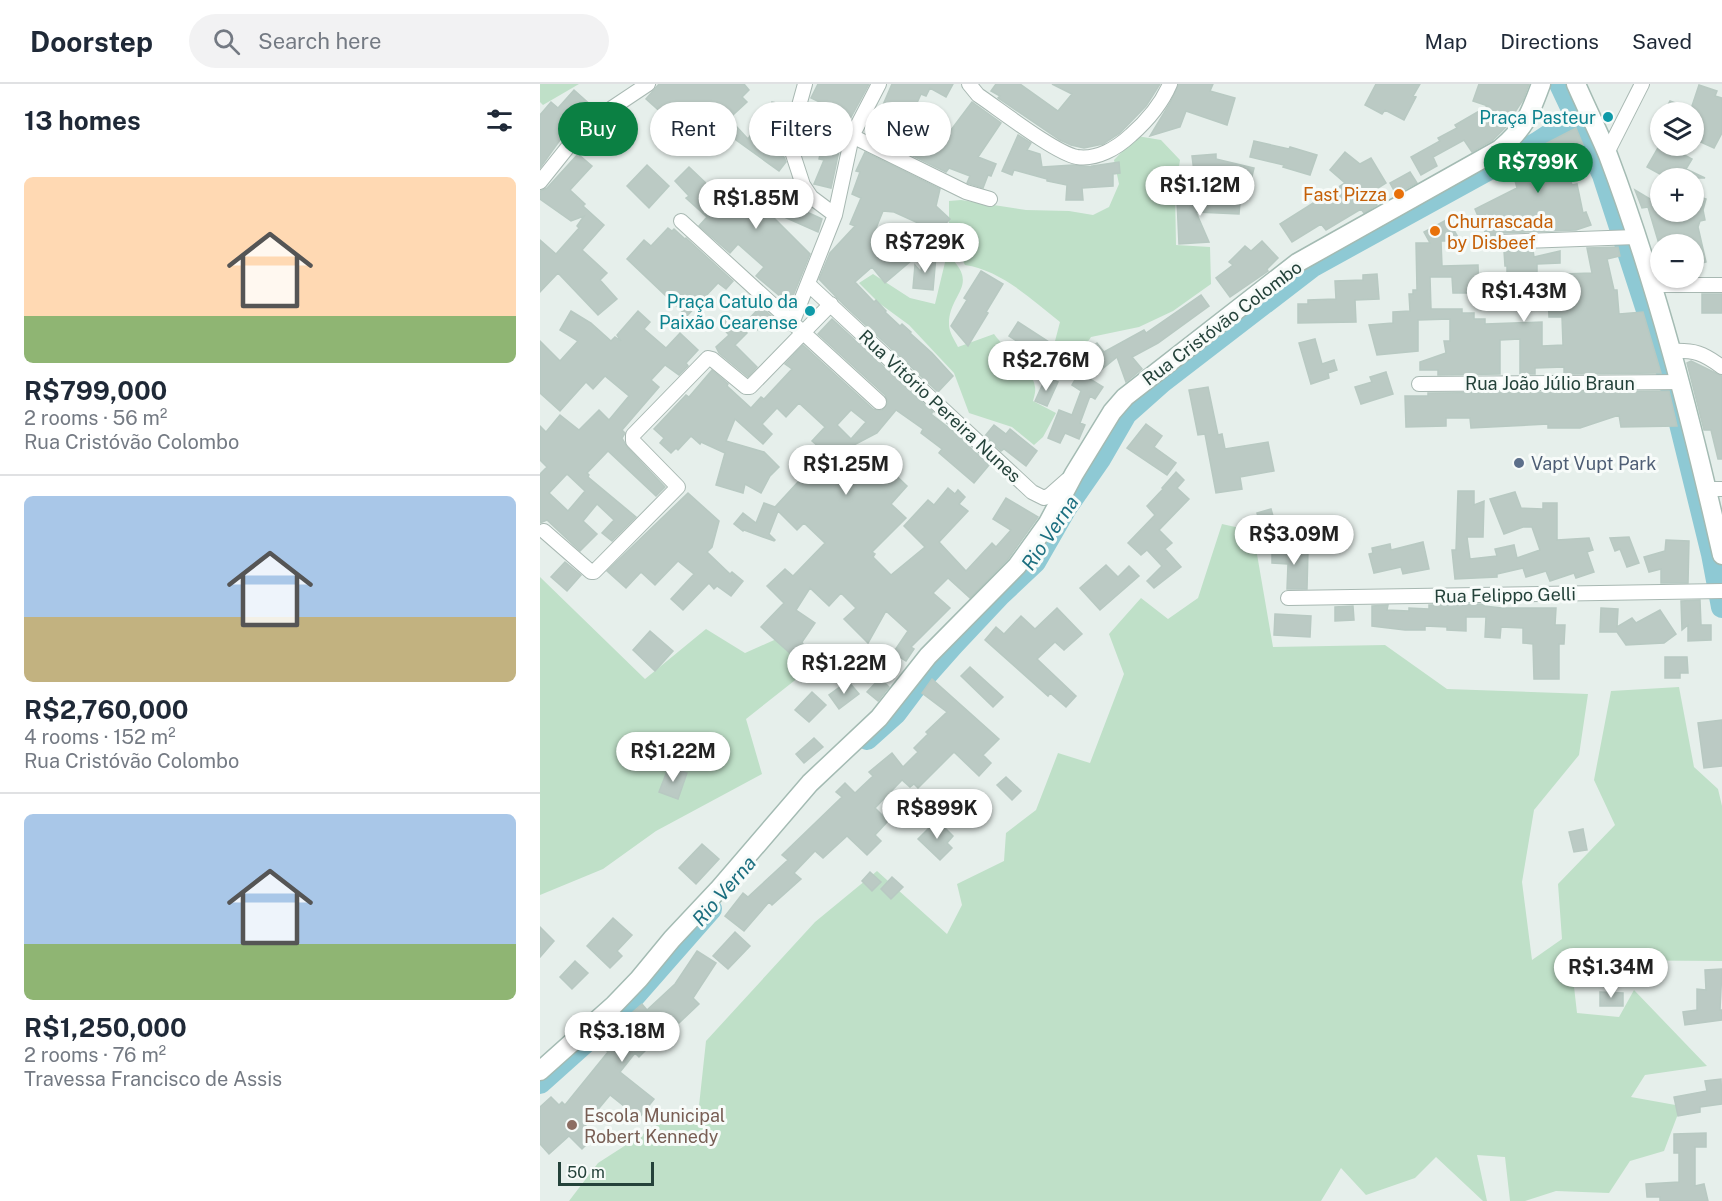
<!DOCTYPE html>
<meta charset="utf-8">
<style>
:root{--surface:#fff;--page:#f2f2f3;--text:#1f2937;--muted:#747a83;--line:#e0e1e3;--accent:#0b8043}
body{margin:0;font-family:"Public Sans",sans-serif;background:var(--page);color:var(--text);height:100vh;display:flex;flex-direction:column;font-size:22px;white-space:nowrap}
*{box-sizing:border-box;margin:0}
p{font-size:20px;color:var(--muted)}
.icon{flex:none;width:33px;height:33px;fill:none;stroke:currentColor;stroke-width:2;stroke-linecap:round;stroke-linejoin:round}
.map{position:relative;flex:1;overflow:hidden}
.drawer{display:flex;flex-direction:column;background:var(--surface);width:540px}
.drawer>*{flex:none}
.top-card{position:absolute;left:18px;top:18px;width:570px;height:54px;display:flex;gap:12px}
.controls{position:absolute;left:1110px;top:18px;display:grid;gap:12px}
.controls a{display:grid;place-items:center;width:54px;height:54px;border-radius:50%;background:var(--surface);box-shadow:0 2px 4px #0004;font-size:30px}
.scale{position:absolute;left:18px;bottom:15px;width:96px;box-sizing:border-box;padding-left:6px;border:3px solid #24423a;border-top:0;font-size:16px;line-height:21px;white-space:nowrap;color:#24423a;-webkit-text-stroke:4px #f7fbf9;paint-order:stroke}
.price{position:absolute;translate:-50% -51px;padding:0 14px;border-radius:21px;background:#fff;color:#222;font-size:20px;line-height:39px;filter:drop-shadow(0 2px 3px #0008)}
.price::after{content:'';position:absolute;left:50%;top:36px;width:18px;height:14px;margin-left:-9px;background:inherit;clip-path:polygon(0 0,100% 0,50% 100%)}
.price.on{background:var(--accent);color:#fff}
ul{padding:0;list-style:none}
li{display:grid;align-content:center;gap:12px;height:318px;padding:0 24px}
li+li{border-top:2px solid var(--line)}
li span{display:grid;place-items:center;height:186px;border-radius:9px;color:#555}
li>.icon{margin-inline-start:auto}
span .icon{width:108px;height:108px;fill:#fffc;stroke-width:1}
li b{font-size:26px}
h2{display:flex;justify-content:space-between;align-items:center;height:72px;padding:0 24px;font-size:26px}
.tag{padding:0 21px;border-radius:27px;background:var(--surface);box-shadow:0 2px 4px #0004;font-size:21px;line-height:54px}
.tag.on{background:var(--accent);color:#fff}
header{display:flex;align-items:center;gap:36px;box-sizing:border-box;height:84px;padding:0 30px;background:var(--surface);border-bottom:2px solid var(--line)}
header strong{font-size:28px}
nav{display:flex;gap:33px;margin-inline-start:auto;font-size:21px}
.search{width:420px;height:54px;background:var(--page);display:flex;align-items:center;gap:15px;box-sizing:border-box;padding:0 21px;border-radius:33px;color:var(--muted);font-size:22px}
main{display:flex;flex:1;min-height:0}
.map>svg:first-child{display:block}
.green{fill:#bfe0c8}
.lines{fill:none;stroke-linecap:round;stroke-linejoin:round}
.river{stroke:#8ec9d4;stroke-width:22}
.building{fill:#bbcac4;stroke:#b8c9c2;stroke-width:1.5;fill-rule:evenodd}
.street-casing{stroke:#a8b8b2;stroke-width:16}
.secondary-casing{stroke:#a4bbb3;stroke-width:21}
.street{stroke:#fff;stroke-width:14}
.secondary{stroke:#fff;stroke-width:18}
.culture-dot{fill:#0f9aa8;stroke:#f7fbf9;stroke-width:2}
.food-dot{fill:#e8710a;stroke:#f7fbf9;stroke-width:2}
.service-dot{fill:#5c6f8a;stroke:#f7fbf9;stroke-width:2}
.education-dot{fill:#8d6e63;stroke:#f7fbf9;stroke-width:2}
.labels{text-anchor:middle;dominant-baseline:central;stroke-width:6;stroke-linejoin:round;paint-order:stroke}
.culture-label{font-size:18px;fill:#0d838f;stroke:#f7fbf9;text-anchor:end}
.food-label{font-size:18px;fill:#c56008;stroke:#f7fbf9;text-anchor:end}
.street-label{font-size:18px;fill:#24423a;stroke:#f7fbf9}
.service-label{font-size:18px;fill:#4e5e75;stroke:#f7fbf9;text-anchor:start}
.education-label{font-size:18px;fill:#785e54;stroke:#f7fbf9;text-anchor:start}
.water-label{font-size:20px;font-style:italic;fill:#1c6f80;stroke:#f7fbf9}
</style>
<header>
<strong>Doorstep</strong>
<div class="search"><svg class="icon" aria-label="search" viewBox="0 0 24 24"><circle cx="10" cy="10" r="6"/><path d="M15 15l6 6"/></svg>Search here</div>
<nav><a>Map</a><a>Directions</a><a>Saved</a></nav>
</header>
<main>
<section class="drawer">
<h2>13 homes<svg class="icon" aria-label="filters" viewBox="0 0 24 24"><path d="M4 7h16M4 17h16"/><circle cx="9" cy="7" r="2"/><circle cx="15" cy="17" r="2"/></svg></h2>
<ul>
<li><span style="background:linear-gradient(#ffd9b3 75%,#8fb573 0)"><svg class="icon" aria-label="home" viewBox="0 0 24 24"><path d="M3 11l9-7 9 7M6 9v11h12V9"/></svg></span><div><b>R$799,000</b><p>2 rooms · 56 m²</p><p>Rua Cristóvão Colombo</p></div></li>
<li><span style="background:linear-gradient(#a9c7e8 65%,#c2b280 0)"><svg class="icon" aria-label="home" viewBox="0 0 24 24"><path d="M3 11l9-7 9 7M6 9v11h12V9"/></svg></span><div><b>R$2,760,000</b><p>4 rooms · 152 m²</p><p>Rua Cristóvão Colombo</p></div></li>
<li><span style="background:linear-gradient(#a9c7e8 70%,#8fb573 0)"><svg class="icon" aria-label="home" viewBox="0 0 24 24"><path d="M3 11l9-7 9 7M6 9v11h12V9"/></svg></span><div><b>R$1,250,000</b><p>2 rooms · 76 m²</p><p>Travessa Francisco de Assis</p></div></li>
</ul>
</section>
<div class="map">
<svg width="1182" height="1117" viewBox="0 0 1182 1117">
<rect width="100%" height="100%" fill="#e6efeb"/>
<path class="green" d="M0,0h39l-36,21 -3,-3z
M597,52l24,4 19,20 -5,32 1,53 34,2 1,37 -38,27 -34,16 -48,10 -23,35 -19,-8 11,-42c-28,-22 -59,-52 -95,-57l-16,-31v-33l12,-1 65,10 43,1 24,4 16,-8 10,-23 -5,-24z
M407,170c35,32 1,39 2,71 0,7 6,16 9,22l36,-13c11,16 39,34 41,53 1,4 -1,10 -2,14l23,12 -13,24 -9,8 -22,-18 -43,-14 -15,-40 -45,-48 -30,-22 -20,-20 14,-9 37,24 25,6z
M682,440l31,7 20,116 112,-2 62,44 141,5 -9,61 -45,55 -12,72 10,78 30,-21 -4,-55 57,-59 -21,-45 17,-89 68,-4 15,80 24,22 4,17v155l-151,-1 6,53 42,4 15,-27 73,76 -62,9 -14,22 50,9 -17,45 -34,10 -21,32 -53,-2 -31,10h-15l-5,-44 -28,-2 10,46h-4l-47,-44 -21,21 -49,17 -25,-27 -20,33h-752l29,-38 59,-38 41,-10 8,-74 109,-119 62,-51 70,63 15,-29 -5,-21 47,-23 2,-28 30,-23 22,-57 32,10 34,-89 -15,-40 32,-36 27,21 30,-21z
M0,493l105,102 61,-50 39,24 47,-21 21,34 -67,53 16,55 -106,57 -53,38 -63,26z"/>
<g class="lines">
<path class="river" d="M1020,0l43,91 65,200 44,179 10,53
M327,655l29,-26 18,-24 39,-44 47,-50 35,-33 31,-54 34,-49 26,-45 36,-32 151,-116 224,-123 38,-25
M0,999l85,-76 86,-98"/>
</g>
<path class="building" d="M119,0h85l5,6 -7,7 5,5 -14,13 -21,-6 24,17 12,13 2,-3 22,15h4l8,6 2,5 -7,9 -50,-36 -8,7 -10,-10 -5,4 -13,-13 3,-2 -19,-18 -12,13 -19,-17z
M278,0h51l-26,48 -12,56 -17,-4 10,-24 -5,-1 3,-13 -23,-5 3,-14 14,3 12,-24 -17,-8z
M352,0h61l-7,13 -16,-9 -4,8 -5,-2 -5,11 -5,-2 -8,18 24,12 1,-3 17,8 27,-36 29,21 -23,34 18,7 -5,12 -3,-1 -5,13 -16,-5 3,-7 -21,-8 -3,4 -76,-37z
M456,0h24l38,27 14,-17 -20,-10h108l-14,22 -26,27 -17,11 -19,4 -13,-3 -11,-5 -62,-42 2,-2 -9,-5z
M639,0h34l-3,7 25,7 -8,27 -41,-14 -6,16 -30,9 20,-33z
M836,0h44l-7,12 3,1 -12,23 -19,-10 -3,4 -17,-9z
M939,0h50l-6,16 -14,21 2,1 -18,18 -21,12 -8,-12 -31,17 4,9 -16,9 -10,-18 29,-16 -2,-3 19,-10 -2,-3 33,-19 -15,-5z
M1159,1l18,6 -2,5 7,2v35l-8,15 -20,-9v-27h-30l6,-11 21,8z
M34,6l19,17 -8,8 -2,-1 -23,26 -20,28v-53l11,-13 7,6z
M232,18l14,3 -5,23 -14,-4z
M1036,44l7,17 -23,4 12,36 5,-1 6,29 3,-1 5,13 -15,5 -76,3 -12,6 -13,-30 42,-21 -7,-26z
M478,51l13,8 -4,7 13,4 2,13 31,-2 22,2 -2,-1 26,-4 1,11 -7,1v12l-31,2 1,12h-17l1,-15 -20,-4v-2l-33,-9 -2,5 -10,-4z
M714,57l35,8 1,-2 27,8 -7,20 -27,-8 1,-2 -34,-8z
M1119,62h9l24,13 -6,10 19,9h-38l-20,-11z
M325,68l75,37 -4,17 14,13 -14,15 -9,-7 -33,-15 -11,-1 -13,32 19,15 12,-10 10,13 -26,22 -13,-16 -17,15 19,20 2,-2 10,11 -1,1 15,14 2,-2 9,8 -1,1 22,20 21,23 -15,16 -94,-87 -25,-26 11,-26 25,-27 -5,-2 11,-26 -9,-4 8,-22 -4,-1z
M805,68l15,12 11,-6 15,25 -16,10 7,12 -13,8 -3,-4 -35,21 -5,-6 -29,18 -12,-18 65,-41 -15,-13z
M38,70l14,12 -22,24 15,14 -2,2 21,19 -22,25 25,23 -7,7 17,19 -19,16 -40,-42 -18,19v-52l16,14 23,-26 -2,-2 7,-10 -13,5 -31,-22v-8l7,-3z
M676,70v5l38,9 -5,21 -28,-7 3,-13 -30,3 -2,-16z
M107,81l22,21 -20,22 -22,-22z
M149,83l20,19 -3,3 27,23 20,-19 -3,-2 8,-10 26,21 7,-10 12,9 -5,7 24,11 -4,13 -54,-24 46,46 -17,42 -5,7 -32,-27 8,-9 -26,-23 -8,9 -31,-27 8,-9 -21,-19 3,-2 -14,-15z
M870,88l7,11 -21,11 -6,-11z
M1159,104l1,9 6,2 -3,11 2,10 -5,1 -2,6 8,35 -12,3v-21h-35l-11,-37 -6,1 -7,-18 25,15v7h34v-23z
M656,115l44,3 -1,12 -43,-2 13,30 -30,2 -2,-44z
M908,135l12,22h-19l1,25 36,-1 1,28h-26l-1,-16h-22l1,32h31v4h12v6h11v5l57,-2v24l21,-1 -1,-28h-13l-1,-26 16,-1v-16l28,-1 -5,-25 31,-1 2,9 -13,3 7,31h3l2,24 24,-2 18,61 -97,1v-7l-29,1v6h-15v-35l-20,1v34l-62,1v-5h-18v-8l26,-9 -2,-12h6v-22l-32,1v31l-41,4 -8,-30 24,-2v-11l17,-1 -1,-17h4v-4h4l-1,-47h14l-6,-11z
M128,144l4,3 2,-2 11,10 1,-1 47,43 -7,8 -8,-6 -31,33 -60,-57 17,-19 7,6z
M722,157l16,17 -11,11 1,2 -38,26 -14,-19 17,-13 -4,-3 16,-16 6,5z
M993,166l1,7 26,-6v12l-23,1v26h-30v-24h-2l-1,-15z
M382,171l14,1 -3,34 -20,-2 2,-23 6,7z
M441,187l22,13 -17,28 2,1 -20,33 -17,-20 16,-26 -3,-2z
M837,190l2,25 -24,1 1,22 -58,1v-19h10v-4l28,-1 -1,-18 28,-1v-5z
M1162,210h20v19h-20z
M661,211l8,11 -51,37 -26,14 10,12 -16,13 -9,-25 -27,22 13,8 -8,12 -5,-3 -10,27 5,2 -6,14 -14,-6 -5,10 -12,-5 11,-28 13,5 9,-24 -9,-6 15,-26 -4,-5 14,-11 7,9 40,-22 2,3z
M221,222l10,10 -14,14 -10,-9z
M31,227l20,12 20,18 4,-4 6,4 -4,-6 21,-24 12,11 -6,7 22,19 14,-15 18,17 -12,13 2,3 -9,9 -14,-10 -14,15 8,7 -37,43 3,3 -3,5 5,9 38,40 -9,9 -48,-45 -21,22 2,2 -1,2 48,40 -24,24 -10,-8 12,-13 -17,-16 -14,17 14,13 -17,17 -33,-31 -7,3v-49l7,-7 -7,-7v-34l6,6 14,-17 19,15 20,-20 10,10 20,-24 -24,-20 -12,13 -7,-7 -26,29 -20,-18v-52l20,20 18,-20 -18,-11zM27,390l18,17 -17,20 -19,-18z
M190,231l17,18 -12,12 22,22 -9,10 -29,-24 -3,-6 13,-12 -9,-10z
M292,235l101,93 -2,2 22,17 36,34 -15,18 -35,-30 3,-4 -21,-16 2,-4 -27,-19 -19,23 -48,25 17,16 6,-6 14,13 17,-18 24,23 -16,18 15,14 -34,34 3,2 -2,3 18,18 34,-28 -21,-21 24,-26 6,5 14,-17 7,6 3,-4 7,7 -6,7 9,7 -29,31 27,29 26,-28 4,4 15,-17 -18,-11 13,-21 32,19 -30,42 -38,39 -22,-20 -15,15 17,15 -39,39 3,2 -8,12 -13,-8 15,-22 -22,-20 -18,32 -24,-24 12,-11 -15,-15 -12,13 -19,-18 -14,22 19,13 -13,19 1,2 -10,12 -32,-29 23,-24 -17,-17 18,-17 8,7 32,-33 -21,-20 -7,7 -19,-19 -9,23 6,6 -1,1 -30,-11 -1,1 -9,-7 9,-11 13,10 8,-20 11,4 34,-37 -6,-6 17,-16 -8,-7 13,-14 -26,-24 -13,14 -9,-9 -15,16 10,10 -9,10 -28,-25 -9,22 38,11 15,15 -9,9 -9,17 -16,-9 -2,9 -27,-8 9,-32 -24,-11 -1,2 -9,-8 -13,14 -2,-2 -5,5 -11,-10 4,-5 -10,-9 32,-34 3,2 23,-27 16,14 -1,2 24,22 10,-11 3,2 28,-30 -7,-5 18,-19 70,64 9,1 6,-7 -3,-8 -67,-61zM311,326l15,12 -15,17 -14,-14z
M478,238l31,20 -9,14 -31,-20z
M775,255l7,25 12,-4 3,10 -9,3 1,5 -18,6 -12,-41z
M1151,277l31,15v83h-4l-7,-29h-7l-17,-67z
M846,288l7,22 -32,10 -6,-17 17,-5 -2,-5z
M506,293l12,5 -11,24 -12,-5z
M668,303l10,48 4,-1 3,15 43,-7 6,29 -34,6 2,12 -26,4 -11,-59 -7,1 -9,-45z
M1129,307l8,35 -56,1 -2,-12 -39,13h-32v-4l-77,4 -1,-10h-24v8l-40,1 -1,-31h23v-3z
M606,340l16,12 -8,11 22,16 -9,12 -40,-27z
M454,341l12,9 4,-5 27,22 -11,15 -22,-17 -3,2 -16,-15z
M636,388l8,8 -7,8 12,11 -30,31 13,13 -7,6 16,18 -27,21 -7,-7 15,-15 -15,-16 -6,5 -13,-12 27,-28 -8,-9 16,-17 -1,-1z
M918,407h16v14l10,-4 -1,36h-16l3,22 27,-3 -2,-7 19,-4 3,13 23,-8 -8,-23h-9l-19,7 -14,-35 25,-7 6,16 22,1v-6h14v37l32,-2 4,12 -6,2 7,20 -18,6 -2,-5 -24,8 -4,-10 -20,6 -3,-9 -26,6v3l-42,2 -3,-29h4z
M148,409l31,28 -7,26 -5,5 23,22 2,-2 11,9 -12,15 -14,-10 -3,3 -5,-6 -26,27 -12,-11 23,-25 -16,-13 -23,24 -14,-13 -15,16 -19,-17z
M731,425l4,14 -14,4 -4,-14z
M1089,453l10,26 -12,4 -7,-18 -5,2 -5,-13z
M1126,456l23,1 -1,42h-27v-14l-12,3 -5,-15 21,-6z
M883,458l6,27 -26,5 -2,-7 -27,6 -5,-19 4,-1 -1,-5 18,-4 1,6z
M732,465l36,1 -1,39h-20l1,-25 -16,-1z
M25,478l16,13 -14,16 -16,-14z
M566,481l12,12 11,-11 10,10 -39,34 -20,-22z
M1160,516l1,25h10v15l-23,1v-16l-6,5 -1,-29z
M944,520v2l18,2h54l-1,17h10l-1,19h-5v35h-25l-1,-35 -10,-1v-15l-22,-1 -1,11 -15,-1 1,-20h-20v14l-19,-1v-3l-22,-1v4h-20l-33,-4v-20l16,-1 -1,5 22,1v-3l20,1v-4z
M813,522l1,14 -19,1v-14z
M517,524l25,26 -18,16 -9,-8 -18,17 39,37 -10,11 -16,-14 -2,3 -63,-56 11,-13 8,7 17,-18 14,13z
M1061,524l17,1 -1,18 15,-9 4,5 24,-13 16,24 -12,9 -38,2 -9,-13h-17z
M735,530l36,2 -1,21 -36,-2z
M110,547l23,20 -18,20 -22,-21z
M1125,573h22l1,16h-8v5h-15z
M430,583l33,30 -10,10 -32,-31z
M340,594l9,9 -11,14 -11,-9z
M392,595l67,60 -16,16 8,8 -12,13 -25,-24 -36,36 -4,-4 -4,3 -8,-7 -27,28 13,13 -13,14 6,6 -14,14 -20,-19 -24,22 -8,-7 -21,22 7,6 -29,26 -3,-3 -25,29 -19,-15 18,-23 5,4 40,-37 -6,-5 60,-58 -6,-5 9,-9 10,10 18,-17 -4,-4 23,-19 11,14 15,-15 -4,-4 14,-14 -2,-2 21,-20 -25,-19z
M308,597l11,13 -20,15 -10,-14z
M272,608l14,13 -17,17 -14,-12z
M1182,636v46l-18,2 -6,-45z
M274,654l9,9 -19,16 -8,-9z
M129,682l18,7 -9,26 -19,-7z
M466,693l15,14 -9,9 -15,-15z
M397,736l16,16 -6,7 5,5 -12,12 -22,-21z
M1043,745l4,21 -13,2 -5,-20z
M162,760l17,15 -23,25 -17,-16z
M330,788l11,10 -9,9 -10,-10z
M352,793l11,10 -12,12 -10,-10z
M73,834l19,17 -15,16 5,5 -12,12 -23,-22z
M0,843l14,14 -14,16z
M195,848l15,14 -22,23 -15,-13z
M157,867l19,12 -23,35 6,6 -20,19 -5,-5 -28,25 3,4 -10,10 -4,-4 -15,19 34,27 -15,19 -29,-23 -25,30 10,11 -13,13 -13,-13 -20,18 -9,-10v-37l11,-10 8,8 3,-3 3,3 43,-53 -7,-7 10,-11 4,4 15,-14 -5,-5 17,-15 5,6 28,-26z
M35,877l13,12 -16,16 -12,-12z
M1182,885l-2,41h2v10l-37,5 -2,-13 14,-2v-21l9,1 -1,-20z
M1097,888h15v12h-16z
M1060,908l23,1v13h-23z
M1181,995l1,25 -22,3v5l-22,4 -4,-19 33,-6 -2,-10z
M1166,1049v14h-11v39l9,-2 4,17h-48v-4h-13l-1,-13 33,-2v-29h-5v-19z"/>
<g class="lines">
<g class="street-casing">
<path id="street" d="M265,0l-16,58 14,43 8,12 24,18
M429,0l9,11c21,14 77,58 99,62 20,3 40,-9 54,-22 17,-15 30,-30 39,-51
M312,52l114,56 24,7
M1067,69l35,-69
M0,98l36,-45 36,-29 36,-24
M141,137l198,181
M960,158l136,-5
M268,200l224,208 12,6 6,-3 17,-15
M1113,201h69
M253,237l42,-106 17,-79 27,-52
M1131,267c24,-1 32,2 51,16
M879,300l261,-2
M1167,405h15
M4,447l47,41h3l84,-85 -45,-46v-6l75,-77 4,1 34,28h4l81,-83
M748,514l434,-7"/>
</g>
<g class="secondary-casing">
<path id="secondary" d="M1036,0c10,23 22,47 32,71 49,130 83,264 114,400
M0,987l74,-66 25,-26 33,-40 46,-49 92,-107 69,-65 49,-62 89,-90 31,-43 26,-49 38,-62 13,-15 172,-134 203,-114c25,-21 30,-35 41,-65"/>
</g>
<use href="#street" class="street"/>
<use href="#secondary" class="secondary"/>
</g>
<g class="culture-dot">
<circle cx="1068" cy="33" r="6"/>
<circle cx="270" cy="227" r="6"/>
</g>
<g class="food-dot">
<circle cx="859" cy="110" r="6"/>
<circle cx="895" cy="147" r="6"/>
</g>
<circle class="service-dot" cx="979" cy="379" r="6"/>
<circle class="education-dot" cx="32" cy="1041" r="6"/>
<g class="labels">
<g class="culture-label">
<text x="1056" y="33">Praça Pasteur</text>
<text x="258" y="217">Praça Catulo da<tspan x="258" dy="21">Paixão Cearense</tspan></text>
</g>
<g class="food-label">
<text x="847" y="110">Fast Pizza</text>
<text x="907" y="137" text-anchor="start">Churrascada<tspan x="907" dy="21">by Disbeef</tspan></text>
</g>
<g class="street-label">
<text transform="translate(682 239) rotate(-37)">Rua Cristóvão Colombo</text>
<text x="1010" y="299">Rua João Júlio Braun</text>
<text transform="translate(400 322) rotate(43)">Rua Vitório Pereira Nunes</text>
<text transform="translate(965 511) rotate(-1)">Rua Felippo Gelli</text>
</g>
<g class="service-label">
<text x="991" y="379">Vapt Vupt Park</text>
</g>
<g class="education-label">
<text x="44" y="1031">Escola Municipal<tspan x="44" dy="21">Robert Kennedy</tspan></text>
</g>
<g class="water-label">
<text transform="translate(510 449) rotate(-56)">Rio Verna</text>
<text transform="translate(184 807) rotate(-49)">Rio Verna</text>
</g>
</g>
</svg>
<div class="controls">
<a><svg class="icon" aria-label="layers" viewBox="0 0 24 24"><path d="M12 4l9 5-9 5-9-5zM3 14l9 5 9-5"/></svg></a>
<a>+</a>
<a>−</a>
</div>
<div class="scale">50 m</div>
<b class="price on" style="left:998px;top:110px">R$799K</b>
<b class="price" style="left:660px;top:133px">R$1.12M</b>
<b class="price" style="left:216px;top:146px">R$1.85M</b>
<b class="price" style="left:385px;top:190px">R$729K</b>
<b class="price" style="left:984px;top:239px">R$1.43M</b>
<b class="price" style="left:506px;top:308px">R$2.76M</b>
<b class="price" style="left:306px;top:412px">R$1.25M</b>
<b class="price" style="left:754px;top:482px">R$3.09M</b>
<b class="price" style="left:304px;top:611px">R$1.22M</b>
<b class="price" style="left:133px;top:699px">R$1.22M</b>
<b class="price" style="left:397px;top:756px">R$899K</b>
<b class="price" style="left:1071px;top:915px">R$1.34M</b>
<b class="price" style="left:82px;top:979px">R$3.18M</b>
<div class="top-card">
<a class="tag on">Buy</a>
<a class="tag">Rent</a>
<a class="tag">Filters</a>
<a class="tag">New</a>
</div>
</div>
</main>
